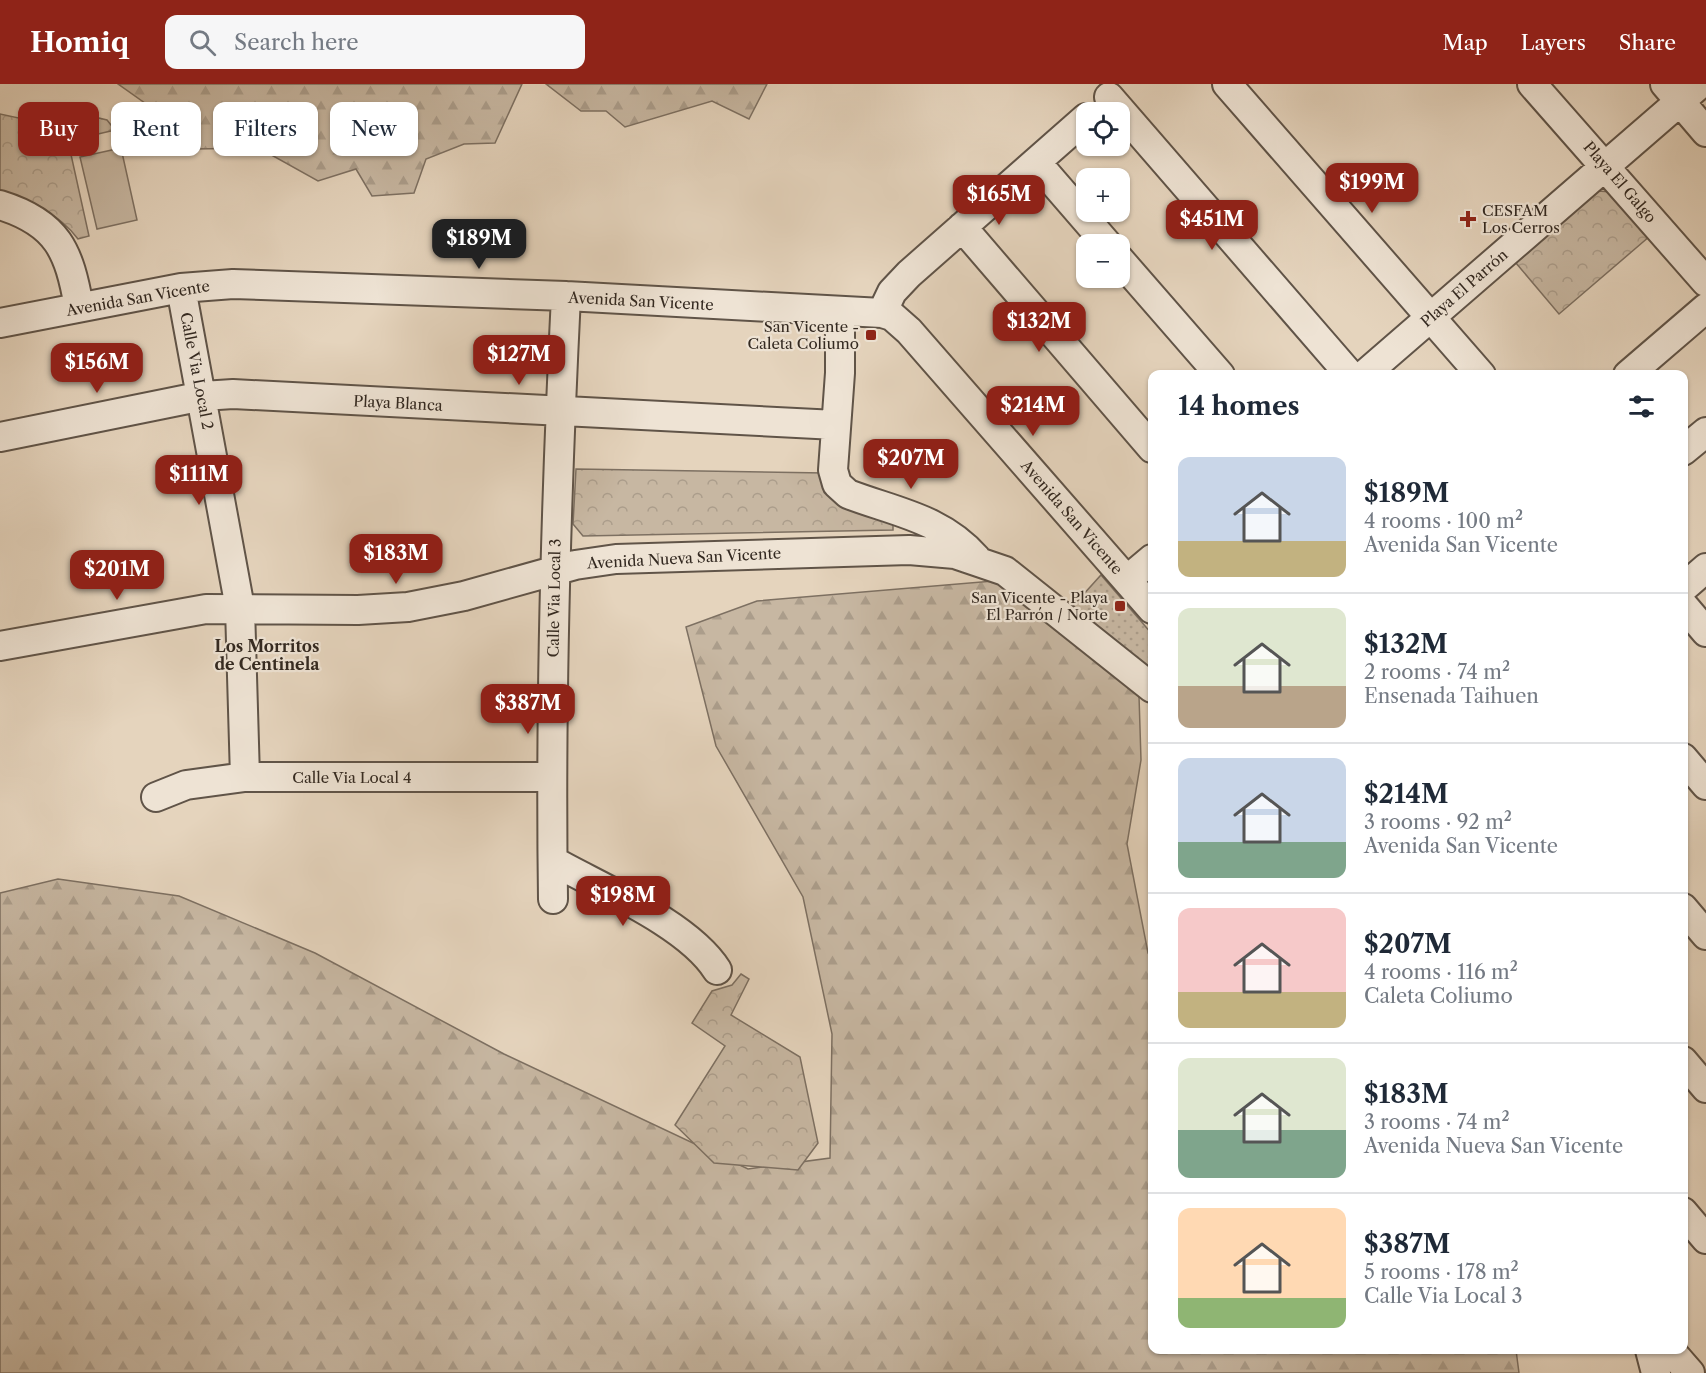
<!DOCTYPE html>
<meta charset="utf-8">
<style>
:root{--surface:#fff;--page:#f6f6f7;--text:#1f2937;--muted:#747a83;--line:#e0e1e3;--accent:#8f2418}
body{margin:0;font-family:"Libre Caslon Text",serif;background:var(--page);color:var(--text);height:100vh;display:flex;flex-direction:column;font-size:22px;white-space:nowrap}
*{box-sizing:border-box;margin:0}
p{font-size:20px;color:var(--muted)}
.icon{flex:none;width:33px;height:33px;fill:none;stroke:currentColor;stroke-width:2;stroke-linecap:round;stroke-linejoin:round}
.map{position:relative;flex:1;overflow:hidden}
.details{position:absolute;left:1148px;top:286px;width:540px;height:984px;display:flex;flex-direction:column;background:var(--surface);border-radius:12px;box-shadow:0 2px 4px #0004}
.details>*{flex:none}
.top-card{position:absolute;left:18px;top:18px;width:570px;height:54px;display:flex;gap:12px}
.controls{position:absolute;left:1076px;top:18px;display:grid;gap:12px}
.controls a{display:grid;place-items:center;width:54px;height:54px;border-radius:12px;background:var(--surface);box-shadow:0 2px 4px #0004;font-size:30px}
.price{position:absolute;translate:-50% -51px;padding:0 14px;border-radius:12px;background:var(--accent);color:#fff;font-size:20px;line-height:39px;filter:drop-shadow(0 2px 3px #0008)}
.price::after{content:'';position:absolute;left:50%;top:36px;width:18px;height:14px;margin-left:-9px;background:inherit;clip-path:polygon(0 0,100% 0,50% 100%)}
.price.selected{background:#222;color:#fff}
ul{padding:0;list-style:none}
li{display:flex;align-items:center;gap:18px;height:150px;padding:0 30px}
li+li{border-top:2px solid var(--line)}
li span{display:grid;place-items:center;flex:none;width:168px;height:120px;border-radius:12px;color:#555}
li>.icon{margin-inline-start:auto}
span .icon{width:72px;height:72px;fill:#fffc;stroke-width:1}
li b{font-size:26px}
h2{display:flex;justify-content:space-between;align-items:center;height:72px;padding:0 30px;font-size:26px}
.tag{padding:0 21px;border-radius:12px;background:var(--surface);box-shadow:0 2px 4px #0004;font-size:21px;line-height:54px}
.tag.selected{background:var(--accent);color:#fff}
header{display:flex;align-items:center;gap:36px;box-sizing:border-box;height:84px;padding:0 30px;background:var(--accent);color:#fff}
header strong{font-size:28px}
nav{display:flex;gap:33px;margin-inline-start:auto;font-size:21px}
.search{width:420px;height:54px;background:var(--page);display:flex;align-items:center;gap:15px;box-sizing:border-box;padding:0 21px;border-radius:12px;color:var(--muted);font-size:22px}
.map>svg:first-child{display:block}
.grass{fill:url(#grass-dots);stroke:#7d7062;stroke-width:1.5}
.forest{fill:url(#forest-firs);stroke:#7d7062;stroke-width:1.5}
.park{fill:url(#park-crowns);stroke:#7d7062;stroke-width:1.5}
.pitch{fill:#c7b7a2;stroke:#7d7062;stroke-width:1.5}
.lines{fill:none;stroke-linecap:round;stroke-linejoin:round}
.minor-casing{stroke:#605448;stroke-width:32}
.minor{stroke:#eee3d4;stroke-width:28}
.poi-dot{fill:#8f2418;stroke:#eee3d4;stroke-width:2}
.labels{text-anchor:middle;dominant-baseline:central;stroke-width:4.5;stroke-linejoin:round;paint-order:stroke}
.street-label{font-size:15px;fill:#332921;stroke:#eee3d4}
.poi-label{font-size:15px;fill:#332921;stroke:#eee3d4;text-anchor:end}
.neighbourhood-label{font-size:16px;font-weight:bold;fill:#332921;stroke:#eee3d4}
</style>
<header>
<strong>Homiq</strong>
<div class="search"><svg class="icon" aria-label="search" viewBox="0 0 24 24"><circle cx="10" cy="10" r="6"/><path d="M15 15l6 6"/></svg>Search here</div>
<nav><a>Map</a><a>Layers</a><a>Share</a></nav>
</header>
<div class="map">
<svg width="1706" height="1289" viewBox="0 0 1706 1289">
<defs>
<pattern id="grass-dots" width="8" height="8" patternUnits="userSpaceOnUse" patternTransform="scale(1.5)"><rect width="8" height="8" fill="#c7b7a2"/><path d="M2 2h.1M6 6h.1" fill="none" stroke="#ab9d8b" stroke-width="1.8" stroke-linecap="round"/></pattern>
<pattern id="forest-firs" width="22" height="20" patternUnits="userSpaceOnUse" patternTransform="scale(1.5)"><rect width="22" height="20" fill="#c7b7a2"/><path d="M5 1l3.5 6h-7zM16 11l3.5 6h-7z" fill="#ab9d8b"/></pattern>
<pattern id="park-crowns" width="20" height="18" patternUnits="userSpaceOnUse" patternTransform="scale(1.5)"><rect width="20" height="18" fill="#c7b7a2"/><path d="M2 6a3 3 0 1 1 6 0M12 15a3 3 0 1 1 6 0" fill="none" stroke="#ab9d8b"/></pattern>
</defs>
<rect width="100%" height="100%" fill="#e5d4bd"/>
<filter id="stains"><feTurbulence type="fractalNoise" baseFrequency=".00333" numOctaves="4"/><feColorMatrix values="0 0 0 0 .2 0 0 0 0 .09 0 0 0 0 .02 0 0 0 .5 -.17"/></filter>
<radialGradient id="worn" r=".72"><stop offset=".6" stop-color="#630" stop-opacity="0"/><stop offset="1" stop-color="#630" stop-opacity=".3"/></radialGradient>
<path class="grass" d="M1101,491l51,59v36l-79,-64z"/>
<path class="forest" d="M118,0h404l-27,59 -31,1 -38,15 -12,34 -42,3 -16,-27 -38,12 -59,-33 -65,1 -28,-31z
M546,0h221l-18,35 -37,-18 -87,26 -19,-16h-25z
M1017,495l122,117 2,64 -14,84 21,109 4,6v391h364l3,23h-1519v-480l58,-14 121,17 136,57 189,101 244,115 82,-11 2,-124 -29,-137 -87,-151 -30,-119 71,-26z"/>
<path class="park" d="M57,24l50,12 8,10 -47,11 21,95 -11,3c-20,-27 -47,-36 -78,-47v-78l23,5 4,-8 27,8z
M1598,107l14,1 38,44 -91,78 -43,-51z
M576,385l249,4 68,44v13l-310,6 -10,-12z
M741,890l8,5 -18,36 69,42 18,86 -20,27 -84,-7 -39,-38 50,-79 -33,-23 20,-32 20,-6z"/>
<path class="pitch" d="M121,64l16,72 -40,9 -17,-72z"/>
<g class="lines">
<g class="minor-casing">
<path id="minor" d="M1227,0l254,291
M1532,0l174,198
M1665,0l41,48
M1109,13l241,278
M1036,78l71,82
M0,121c58,18 69,46 79,102
M962,143l190,221
M1119,175l101,116
M181,204l59,320 5,169
M840,228v61l-7,97 4,14 11,10c47,18 93,24 128,64
M882,229l10,-21 17,-18 177,-156
M0,239l181,-35 52,-4 333,12 316,17 10,3 17,15 243,278
M1364,291l336,-291
M1628,291l78,-67
M0,353l203,-41 30,-2 603,31
M1683,367l23,-19
M1127,496l25,-21
M1683,504l23,-20
M1683,521l23,27
M0,562l206,-37 152,1 50,-3 56,-11 111,-31 41,-6 293,-9 46,4 50,17 147,117
M1683,674l23,27
M156,713l30,-12 59,-8h306
M553,777c48,27 135,63 164,109
M553,815c-3,-201 3,-402 13,-603
M1683,824l23,27
M1683,977l23,27
M1683,1128l23,27
M1650,1266l6,23
M1670,1266l20,23"/>
</g>
<use href="#minor" class="minor"/>
</g>
<g class="poi-dot">
<path d="M1465 126h6v6h6v6h-6v6h-6v-6h-6v-6h6z"/>
<rect x="865" y="245" width="12" height="12" rx="3"/>
<rect x="1114" y="516" width="12" height="12" rx="3"/>
</g>
<g class="labels">
<g class="street-label">
<text transform="translate(1620 98) rotate(49)">Playa El Galgo</text>
<text transform="translate(1464 204) rotate(-41)">Playa El Parrón</text>
<text transform="translate(138 214) rotate(-10)">Avenida San Vicente</text>
<text transform="translate(641 217) rotate(3)">Avenida San Vicente</text>
<text transform="translate(197 287) rotate(79)">Calle Via Local 2</text>
<text transform="translate(398 319) rotate(3)">Playa Blanca</text>
<text transform="translate(1072 433) rotate(49)">Avenida San Vicente</text>
<text transform="translate(684 474) rotate(-3)">Avenida Nueva San Vicente</text>
<text transform="translate(554 514) rotate(-89)">Calle Via Local 3</text>
<text x="352" y="693">Calle Via Local 4</text>
</g>
<g class="poi-label">
<text x="1482" y="126" text-anchor="start">CESFAM<tspan x="1482" dy="17">Los Cerros</tspan></text>
<text x="859" y="242">San Vicente -<tspan x="859" dy="17">Caleta Coliumo</tspan></text>
<text x="1108" y="513">San Vicente - Playa<tspan x="1108" dy="17">El Parrón / Norte</tspan></text>
</g>
<g class="neighbourhood-label">
<text x="267" y="562">Los Morritos<tspan x="267" dy="18">de Centinela</tspan></text>
</g>
</g>
<rect width="100%" height="100%" filter="url(#stains)"/>
<rect width="100%" height="100%" fill="url(#worn)"/>
</svg>
<div class="controls">
<a><svg class="icon" aria-label="locate" viewBox="0 0 24 24"><circle cx="12" cy="12" r="6"/><path d="M12 2v4M12 18v4M2 12h4M18 12h4"/></svg></a>
<a>+</a>
<a>−</a>
</div>
<b class="price" style="left:1372px;top:130px">$199M</b>
<b class="price" style="left:999px;top:142px">$165M</b>
<b class="price" style="left:1212px;top:167px">$451M</b>
<b class="price selected" style="left:479px;top:186px">$189M</b>
<b class="price" style="left:1039px;top:269px">$132M</b>
<b class="price" style="left:519px;top:302px">$127M</b>
<b class="price" style="left:97px;top:310px">$156M</b>
<b class="price" style="left:1033px;top:353px">$214M</b>
<b class="price" style="left:911px;top:406px">$207M</b>
<b class="price" style="left:199px;top:422px">$111M</b>
<b class="price" style="left:396px;top:501px">$183M</b>
<b class="price" style="left:117px;top:517px">$201M</b>
<b class="price" style="left:528px;top:651px">$387M</b>
<b class="price" style="left:623px;top:843px">$198M</b>
<div class="top-card">
<a class="tag selected">Buy</a>
<a class="tag">Rent</a>
<a class="tag">Filters</a>
<a class="tag">New</a>
</div>
<section class="details">
<h2>14 homes<svg class="icon" aria-label="filters" viewBox="0 0 24 24"><path d="M4 7h16M4 17h16"/><circle cx="9" cy="7" r="2"/><circle cx="15" cy="17" r="2"/></svg></h2>
<ul>
<li><span style="background:linear-gradient(#c9d6e8 70%,#c2b280 0)"><svg class="icon" aria-label="home" viewBox="0 0 24 24"><path d="M3 11l9-7 9 7M6 9v11h12V9"/></svg></span><div><b>$189M</b><p>4 rooms · 100 m²</p><p>Avenida San Vicente</p></div></li>
<li><span style="background:linear-gradient(#dfe7d0 65%,#b9a48a 0)"><svg class="icon" aria-label="home" viewBox="0 0 24 24"><path d="M3 11l9-7 9 7M6 9v11h12V9"/></svg></span><div><b>$132M</b><p>2 rooms · 74 m²</p><p>Ensenada Taihuen</p></div></li>
<li><span style="background:linear-gradient(#c9d6e8 70%,#7fa58c 0)"><svg class="icon" aria-label="home" viewBox="0 0 24 24"><path d="M3 11l9-7 9 7M6 9v11h12V9"/></svg></span><div><b>$214M</b><p>3 rooms · 92 m²</p><p>Avenida San Vicente</p></div></li>
<li><span style="background:linear-gradient(#f6c9c9 70%,#c2b280 0)"><svg class="icon" aria-label="home" viewBox="0 0 24 24"><path d="M3 11l9-7 9 7M6 9v11h12V9"/></svg></span><div><b>$207M</b><p>4 rooms · 116 m²</p><p>Caleta Coliumo</p></div></li>
<li><span style="background:linear-gradient(#dfe7d0 60%,#7fa58c 0)"><svg class="icon" aria-label="home" viewBox="0 0 24 24"><path d="M3 11l9-7 9 7M6 9v11h12V9"/></svg></span><div><b>$183M</b><p>3 rooms · 74 m²</p><p>Avenida Nueva San Vicente</p></div></li>
<li><span style="background:linear-gradient(#ffd9b3 75%,#8fb573 0)"><svg class="icon" aria-label="home" viewBox="0 0 24 24"><path d="M3 11l9-7 9 7M6 9v11h12V9"/></svg></span><div><b>$387M</b><p>5 rooms · 178 m²</p><p>Calle Via Local 3</p></div></li>
</ul>
</section>
</div>
